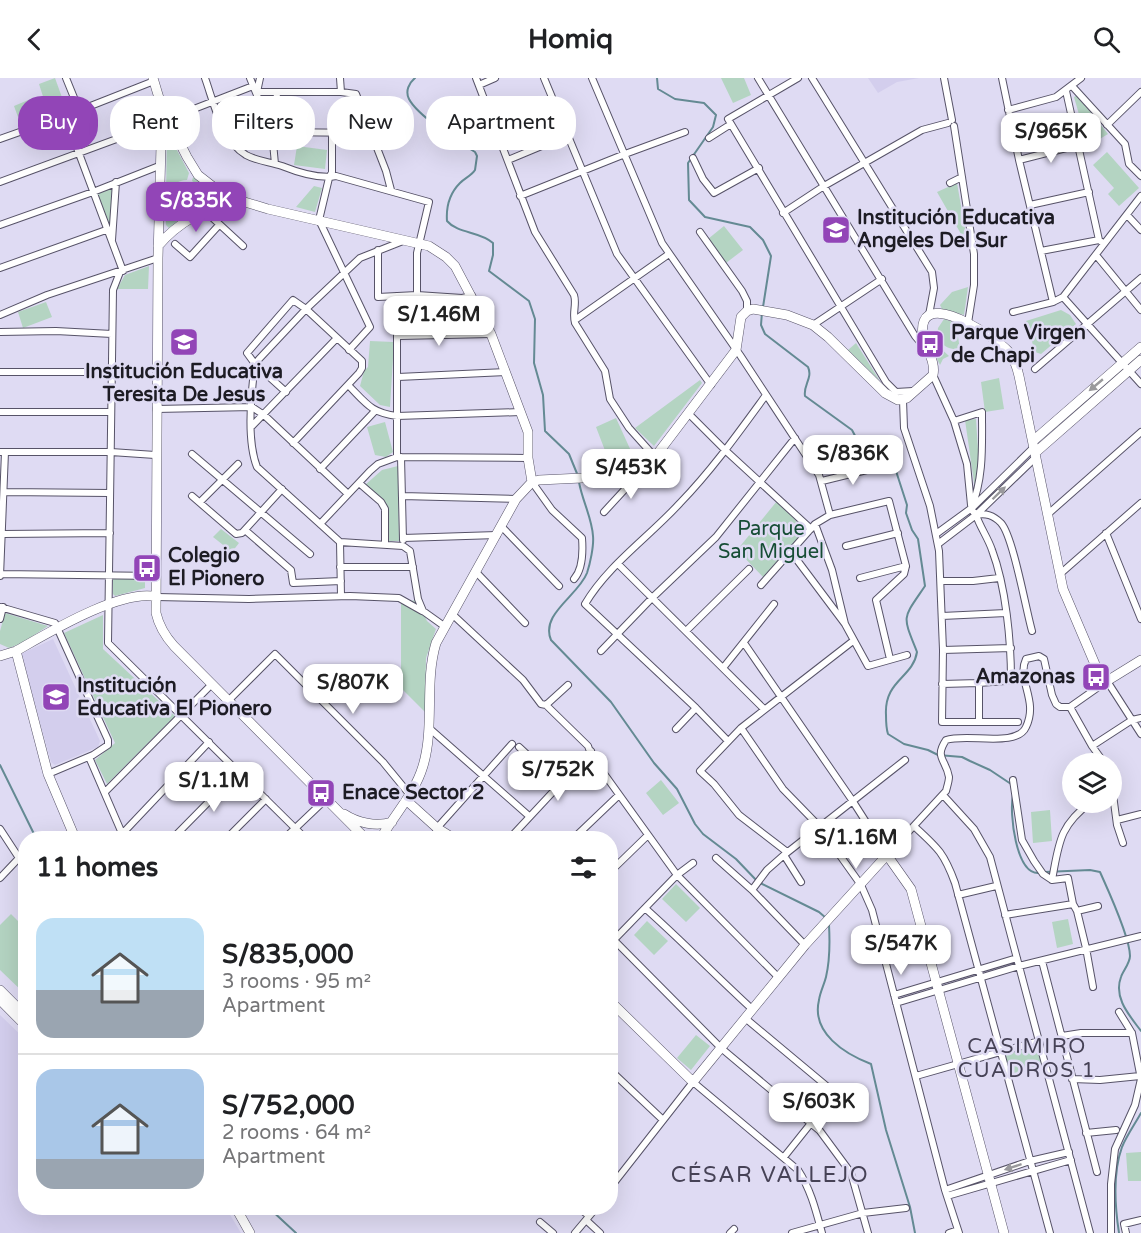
<!DOCTYPE html>
<meta charset="utf-8">
<style>
:root{--surface:#fff;--page:#f2f2f2;--text:#202124;--muted:#757577;--line:#e0e0e0;--accent:#9245b7}
body{margin:0;font-family:"Varela Round",sans-serif;background:var(--page);color:var(--text);height:100vh;display:flex;flex-direction:column;font-size:22px;white-space:nowrap}
*{box-sizing:border-box;margin:0}
p{font-size:20px;color:var(--muted)}
.icon{flex:none;width:33px;height:33px;fill:none;stroke:currentColor;stroke-width:2;stroke-linecap:round;stroke-linejoin:round}
.map{position:relative;flex:1;overflow:hidden}
.sheet{position:absolute;left:18px;top:753px;width:600px;height:384px;display:flex;flex-direction:column;background:var(--surface);border-radius:24px;box-shadow:0 6px 24px #0002}
.sheet>*{flex:none}
.hud{position:absolute;left:18px;top:18px;width:600px;height:54px;display:flex;gap:12px}
.controls{position:absolute;left:1062px;top:675px;display:grid;gap:12px}
.controls a{display:grid;place-items:center;width:60px;height:60px;border-radius:50%;background:var(--surface);box-shadow:0 6px 24px #0002;font-size:30px}
.price{position:absolute;translate:-50% -51px;padding:0 14px;border-radius:12px;background:#fff;color:#222;font-size:20px;line-height:39px;filter:drop-shadow(0 2px 3px #0008)}
.price::after{content:'';position:absolute;left:50%;top:36px;width:18px;height:14px;margin-left:-9px;background:inherit;clip-path:polygon(0 0,100% 0,50% 100%)}
.price.selected{background:var(--accent);color:#fff}
ul{padding:0;list-style:none}
li{display:flex;align-items:center;gap:18px;height:150px;padding:0 18px}
li+li{border-top:2px solid var(--line)}
li span{display:grid;place-items:center;flex:none;width:168px;height:120px;border-radius:18px;color:#555}
li>.icon{margin-inline-start:auto}
span .icon{width:72px;height:72px;fill:#fffc;stroke-width:1}
li b{font-size:26px}
h2{display:flex;justify-content:space-between;align-items:center;height:72px;padding:0 18px;font-size:26px}
.chip{padding:0 21px;border-radius:24px;background:var(--surface);box-shadow:0 6px 24px #0002;font-size:21px;line-height:54px}
.chip.selected{background:var(--accent);color:#fff}
header{display:flex;justify-content:space-between;align-items:center;height:78px;padding:0 18px;background:var(--surface);font-size:27px;font-weight:700}
.map>svg:first-child{display:block}
.built{fill:#d3ceed}
.green{fill:#b4d4c2}
.lines{fill:none;stroke-linecap:round;stroke-linejoin:round}
.stream{stroke:#648a93;stroke-width:2}
.street-casing{stroke:#575368;stroke-width:8}
.secondary-casing{stroke:#575368;stroke-width:10}
.street{stroke:#fff;stroke-width:6}
.secondary{stroke:#fff;stroke-width:9}
.oneway{fill:#99999c}
.labels{text-anchor:middle;dominant-baseline:central;stroke-width:5;stroke-linejoin:round;paint-order:stroke}
.poi-label{font-size:20px;font-weight:bold;fill:#1d1c24;stroke:#dfdbf3;text-anchor:start}
.park-label{font-size:20px;fill:#164d35;stroke:#dfdbf3}
.neighbourhood-label{font-size:21px;letter-spacing:1.5px;fill:#464256;stroke:#dfdbf3}
.quarter-label{font-size:22px;letter-spacing:1.5px;fill:#464256;stroke:#dfdbf3}
</style>
<header><svg class="icon" aria-label="back" viewBox="0 0 24 24"><path d="M15 5l-7 7 7 7"/></svg>Homiq<svg class="icon" aria-label="search" viewBox="0 0 24 24"><circle cx="10" cy="10" r="6"/><path d="M15 15l6 6"/></svg></header>
<div class="map">
<svg width="1141" height="1155" viewBox="0 0 1141 1155">
<rect width="100%" height="100%" fill="#dfdbf3"/>
<path class="built" d="M868,0h51l-22,4 -19,11z
M53,561l47,102 -2,6 -43,18 -4,-3 -30,-108z
M0,937l25,24 1,169h200l15,25h-241z"/>
<path class="green" d="M55,0l9,25 -17,6 -8,-25z
M721,0h23l7,17 -18,8z
M1077,17l31,39 -20,12 -14,-49z
M33,20l5,12 -20,7 -4,-11z
M167,53l22,42 -2,7c-9,0 -15,5 -17,13l-4,1z
M297,68l30,4 -2,19 -31,-4z
M1107,74l32,36 -20,18 -11,-12 6,-6 -21,-23z
M193,99l22,19 -2,5 -16,7 -2,-3c7,-8 6,-18 -3,-24z
M957,105l10,57 -2,1 -28,-49z
M175 117a10 10 0 1 1 20 0a10 10 0 1 1-20 0Z
M314,108l8,2 -7,24 -19,-5z
M112,110l-1,37h-2l-11,-31z
M170,118l7,11 6,2 9,-1 2,2 -14,9 -11,9 -3,-3v-28z
M724,148l19,24 -17,13 -18,-24z
M149,188l-1,23h-31l8,-14z
M968,209l-4,28 -22,-6 -2,-4 12,-13z
M46,224l6,15 -29,11 -5,-16z
M1061,232l9,5 6,9 -35,30 -6,-2 -9,-31z
M944,241l12,4 4,27c-14,-1 -24,-7 -22,-22z
M933,255l5,13 11,10 -6,3 -3,6 -8,-16 -2,-15z
M370,263l24,1 -4,65 -10,-2 -20,-19 4,-15 4,-4z
M856,265l24,38 -32,-31z
M999,300l5,31 -19,3 -4,-30z
M700,302l2,3 -48,63 -19,-18z
M616,340l15,33 -22,10 -13,-34z
M976,341l3,46 -4,24 -10,-69z
M385,344l8,30 -7,5 -11,-2 -8,-28z
M398,388l1,75h-11c1,-36 6,-33 -23,-56l17,-15z
M777,423l28,29 -40,49 -28,-29z
M221,451l18,14 -7,9 -19,-15z
M113,501h32v9l-30,8 -2,-2z
M417,522l10,21 9,8 -10,29 -1,54 -24,-24v-86z
M5,535l43,13 -26,17 -13,5 -9,-4v-13z
M103,537v34l72,67 -68,68 -12,-24 20,-17 -51,-110z
M661,702l18,23 -16,12 -17,-22z
M1050,732l2,31 -19,2 -2,-31z
M676,806l24,24 -14,14 -24,-23z
M11,836l14,14v66l-25,-24v-45z
M1068,841l5,25 -16,4 -5,-26z
M647,843l21,20 -14,14 -20,-20z
M696,957l14,11 -19,24 -14,-12z
M1037,966l6,23 -33,9 -6,-23z
M1141,1074v29h-13l-2,-28z"/>
<g class="lines">
<path class="stream" d="M415,0c-6,5 -10,13 -6,21 8,16 49,43 66,53l2,4 -2,14c-4,6 -10,8 -15,13 -10,10 -14,24 -13,38 11,13 33,10 46,22v12l-4,16 40,30 6,18 -1,44 9,32 2,36 24,23 9,22
M657,0l1,11 17,10 29,4 12,12 -3,12 -25,36 1,37 16,17 45,10 13,13 8,16 -8,51
M762,234l-1,13 4,9 43,33c5,11 -5,18 -3,29l47,34 9,17 10,10 16,6 9,8 11,34 -1,8 6,17 6,9 7,47c-23,34 -23,28 -8,66 -4,26 -33,28 -31,63 0,7 0,13 2,19l16,10 24,6 10,5 24,2 8,4 20,9 21,14
M579,404c3,18 13,36 14,54 1,10 -3,28 -6,37 -9,23 -47,41 -36,67l60,62 43,61 23,26 18,35 8,10 33,25 22,23 61,30 7,6
M0,687l36,73
M1013,717c-4,18 3,80 26,78
M1045,794l45,-2 10,2c8,18 30,65 30,84 0,7 -7,15 -9,21 -8,21 9,39 20,54
M829,847c1,18 1,35 -3,52 -2,8 -6,15 -7,23 -8,33 26,54 52,64l15,66 24,77 5,26
M269,1130l27,25
M1119,1155c-4,-26 -6,-61 3,-86 5,-12 13,-23 19,-34"/>
<g class="street-casing">
<path id="street" d="M66,0l13,32
M205,0c9,25 16,62 41,77 11,6 24,7 36,11 15,6 38,13 54,10l93,26 -12,51v42
M250,0l22,54 3,32
M260,0l-3,14h84l15,2 30,77 5,19
M340,0l1,14
M476,0l59,154 39,63c3,9 -2,18 1,28l30,48 5,28 19,29 26,29
M544,0l73,176 94,131
M592,0l70,165 78,112 79,120 11,40
M758,0l157,258 10,12
M798,0l-70,41 158,263 10,10 17,-1
M812,0l120,194 2,16 -5,27
M944,0l8,42
M1002,0l17,82 34,142
M479,7l16,-7
M1072,8l53,58 4,20 12,12
M1066,13l33,149 5,4
M277,14l-2,33 -3,7 98,1
M1008,32l48,-13 25,-19
M65,38l58,155
M168,41l85,-33
M494,47l59,-24
M1107,47l34,-33
M954,48l20,128v31l-6,38
M332,54v40l-3,6 -10,42 51,107 -21,23
M709,60l22,-14
M0,61l65,-23 89,-35
M693,80l10,21 11,14 45,-25
M508,82l60,-25
M1019,82l59,-15
M0,104l160,-59
M950,105l12,-6
M520,118l105,-42 60,-22
M1030,127l59,-13
M204,132l39,36
M783,135l41,-27 98,-56 26,-7
M1127,137l14,15
M0,147l93,-33 66,-26
M700,154l42,59 5,10v10
M112,162l4,-58
M403,163l-43,17 -54,51 -47,50 -4,5c-4,29 -9,75 2,103l83,75 63,4 7,5 8,48 5,12 21,15
M175,166l15,13 29,-32
M378,172v47l39,-2 45,3 10,-2
M1041,173l58,-11
M1096,177l45,55
M0,190l106,-38
M120,194l-7,18 -5,353 197,195
M1063,219l78,87
M1013,234l40,-10 10,-5 78,-101
M0,237l47,-20 111,-37
M575,242l94,-66
M813,247l69,-46
M0,254l56,-1 56,3
M398,258l93,-2
M1035,291l106,-91
M0,294h112
M933,297l21,46 13,43 4,41
M398,299l108,-5
M348,307c18,18 23,28 49,31l123,-4
M286,314l-31,-28 -8,-11 46,-53 13,9 56,52v7l-3,5 -66,70
M903,322l1,28 26,78 9,45 4,99 -1,72h76
M156,331l96,-2 12,8 84,79
M0,334h110
M689,336l36,36 86,79
M954,343l28,-9c0,34 2,65 -11,97l5,6c10,-2 17,0 25,8 12,13 25,87 31,108
M251,349l86,-89
M0,374h111l44,3
M192,376l118,100
M397,379v-161
M401,379l2,83
M320,391l55,-58
M822,403l57,-14
M532,404l20,28 30,28c1,13 1,31 -8,41
M359,405l22,19 4,7v36
M4,414l106,1
M192,418l44,38 6,-1 40,-44
M402,418l114,3
M200,424l38,-38
M604,434l23,-25 4,-13
M1048,436l93,-82
M976,437c4,12 12,23 16,35 14,37 19,91 19,130
M320,446l50,-53 8,-7 19,-7 131,1
M815,446l17,46 13,54
M502,449l57,59
M245,452l46,40 2,13 48,-2
M1106,455l35,86
M3,456l107,-1
M936,456l37,-27 61,-60
M403,460l94,-3
M340,464l1,54
M938,466l38,-29 60,-58
M846,468l52,-13
M791,474l54,72 23,42 39,-11
M618,486l146,145
M340,489h73
M476,494l49,51
M0,496l157,2
M1060,496l81,-71
M0,498l5,-124
M860,500l46,-12
M941,503h32l26,-3
M761,507l54,-61 15,-9 59,-14 17,65 -2,8 -28,26 14,59
M157,519l92,2 101,-3 49,2 23,13
M0,529l55,16 53,117v5l-15,10 -45,19
M452,536l71,66 18,24 5,1 42,41 4,11 85,118 101,102
M942,538l64,-3
M0,541l3,-12
M686,553l63,-62
M744,565l108,157 35,55 59,-64c1,-4 3,-10 3,-14 -3,-18 -15,-19 -3,-37 22,-7 71,8 80,-13 13,-27 -10,-47 0,-68l13,-3 5,3 8,36 4,9 4,3h10l37,-26 34,53
M943,572l68,-2
M601,573l51,-53 64,-61 79,-99
M723,590l51,-64
M942,606l37,-1 39,-3
M229,622l46,-46 108,108 27,33
M546,627l22,-20
M1070,629l22,39 13,18
M979,643v-38
M429,650l100,88
M741,650l42,61 36,37 42,59 11,25 73,280 14,43
M676,651l20,-21
M727,662l-31,-32 -111,-104c23,-39 64,-67 95,-101 32,-33 59,-71 86,-108
M1092,668l40,-26 9,-2
M519,669l40,37
M89,679l35,81
M1013,702l9,60 12,21 9,13 9,6 16,-2 5,26 4,7 9,37 7,39
M1112,709l5,38 6,18
M105,714l107,-108
M943,717l31,34 16,28 100,376
M1117,742l24,-6
M915,749c23,21 29,26 40,56l95,350
M0,751l19,29 -19,20
M385,754l11,6
M122,756l87,-92
M173,760l65,-66
M227,760l39,-39
M285,760l41,-39
M435,760l2,-10 75,-84
M510,760l81,-87
M574,760l45,-43
M787,774l-48,-37 -25,-31 -14,-13 41,-43 112,-87
M784,777l17,27
M716,780l36,32 53,55
M610,794l37,-36
M1052,802c7,-37 7,-54 39,-78
M752,812l15,-20 17,-15 121,-95
M958,817l38,-9
M646,831c36,32 70,67 106,100
M1077,833l21,-5
M1005,837l68,-11
M610,858l111,112 99,83 31,42 17,60
M610,866l67,-69 16,-12
M1042,883l55,211
M894,917l123,-37
M896,925l123,-37 122,-30
M745,940l90,75 -51,64
M1062,958l19,-3h51
M610,992l53,50
M916,998l123,-35
M1072,1001l28,1 40,-4
M1086,1055l30,-3
M610,1110l83,-106 105,88c13,20 18,41 24,63
M945,1112l85,-29 39,-9
M947,1118l124,-36
M579,1130l10,8
M586,1142l14,13
M540,1144l13,11
M575,1155l21,-25
M730,1155l4,-4
M792,1155l71,-20 43,-5
M949,1155l9,-3
M1111,1155v-49l4,-35 20,-44 6,-26 -9,-46 -13,-21
M1126,1155l-2,-9 17,-4"/>
</g>
<g class="secondary-casing">
<path id="secondary" d="M153,0l9,30 -4,150 -2,355c3,13 9,23 18,33l191,192
M162,30l25,49 11,18 27,21 43,13 161,37 17,11 9,9 36,68 37,98v26l4,24
M158,168c21,-25 46,-36 76,-47
M1033,363l108,-94
M1036,374l105,-92
M16,573l32,123 27,64
M0,578l16,-5c32,-18 106,-63 141,-54
M406,722l31,28 16,10
M344,736c14,9 32,13 48,8
M381,760c14,-24 34,-45 42,-72 12,-40 1,-83 13,-123l80,-144 16,-17 7,-2 86,-4 17,-8 13,-11 81,-107 5,-33 6,-6 6,-2 34,6 26,10 15,12 57,56 13,7 9,-2 26,-23c4,-18 -16,-36 -9,-54 11,-25 73,18 84,30 6,7 9,16 11,25l44,213 37,87 7,5 34,-21
M0,912l26,26
M0,922l26,26
M610,923l83,81 112,-137 82,-90 24,34 93,344
M236,1130l14,25"/>
</g>
<use href="#street" class="street"/>
<use href="#secondary" class="secondary"/>
</g>
<defs><path id="oneway-solid" d="M-6-.8H1V-3.2L6.5 0L1 3.2V.8H-6Z" transform="scale(1.5)"/></defs>
<g class="oneway">
<use href="#oneway-solid" transform="translate(1096 307) rotate(140)"/>
<use href="#oneway-solid" transform="translate(999 415) rotate(-44)"/>
<use href="#oneway-solid" transform="translate(1013 1089) rotate(162)"/>
</g>
<defs>
<g id="school-square" transform="scale(1.5)"><rect x="-9" y="-9" width="18" height="18" rx="4" fill="#9245b7" stroke="#dfdbf3"/><path d="M0-5L7-2L0 1L-7-2ZM-4 1L0 2.5L4 1V4Q0 6-4 4Z" fill="#fff"/></g>
<g id="bus-square" transform="scale(1.5)"><rect x="-9" y="-9" width="18" height="18" rx="4" fill="#9245b7" stroke="#dfdbf3"/><path d="M-5-6H5V4H4V6H2V4H-2V6H-4V4H-5ZM-3.5-4V0h7V-4ZM-3.5 1.2v1.5H-2V1.2ZM2 1.2v1.5H3.5V1.2Z" fill="#fff"/></g>
</defs>
<g fill-rule="evenodd">
<use href="#school-square" x="836" y="152"/>
<use href="#school-square" x="184" y="264"/>
<use href="#bus-square" x="930" y="266"/>
<use href="#bus-square" x="147" y="490"/>
<use href="#bus-square" x="1096" y="599"/>
<use href="#school-square" x="56" y="619"/>
<use href="#bus-square" x="321" y="715"/>
</g>
<g class="labels">
<g class="poi-label">
<text x="857" y="140">Institución Educativa<tspan x="857" dy="23">Angeles Del Sur</tspan></text>
<text x="951" y="255">Parque Virgen<tspan x="951" dy="23">de Chapi</tspan></text>
<text x="184" y="294" text-anchor="middle">Institución Educativa<tspan x="184" dy="23">Teresita De Jesus</tspan></text>
<text x="168" y="478">Colegio<tspan x="168" dy="23">El Pionero</tspan></text>
<text x="1075" y="599" text-anchor="end">Amazonas</text>
<text x="77" y="608">Institución<tspan x="77" dy="23">Educativa El Pionero</tspan></text>
<text x="342" y="715">Enace Sector 2</text>
</g>
<g class="park-label">
<text x="771" y="451">Parque<tspan x="771" dy="23">San Miguel</tspan></text>
</g>
<g class="neighbourhood-label">
<text x="1027" y="968">CASIMIRO<tspan x="1027" dy="24">CUADROS 1</tspan></text>
</g>
<g class="quarter-label">
<text x="770" y="1097">CÉSAR VALLEJO</text>
</g>
</g>
</svg>
<div class="controls">
<a><svg class="icon" aria-label="layers" viewBox="0 0 24 24"><path d="M12 4l9 5-9 5-9-5zM3 14l9 5 9-5"/></svg></a>
</div>
<b class="price" style="left:1051px;top:86px">S/965K</b>
<b class="price selected" style="left:196px;top:155px">S/835K</b>
<b class="price" style="left:439px;top:269px">S/1.46M</b>
<b class="price" style="left:853px;top:408px">S/836K</b>
<b class="price" style="left:631px;top:422px">S/453K</b>
<b class="price" style="left:353px;top:637px">S/807K</b>
<b class="price" style="left:558px;top:724px">S/752K</b>
<b class="price" style="left:214px;top:735px">S/1.1M</b>
<b class="price" style="left:856px;top:792px">S/1.16M</b>
<b class="price" style="left:901px;top:898px">S/547K</b>
<b class="price" style="left:819px;top:1056px">S/603K</b>
<div class="hud">
<a class="chip selected">Buy</a>
<a class="chip">Rent</a>
<a class="chip">Filters</a>
<a class="chip">New</a>
<a class="chip">Apartment</a>
</div>
<section class="sheet">
<h2>11 homes<svg class="icon" aria-label="filters" viewBox="0 0 24 24"><path d="M4 7h16M4 17h16"/><circle cx="9" cy="7" r="2"/><circle cx="15" cy="17" r="2"/></svg></h2>
<ul>
<li><span style="background:linear-gradient(#bfe0f5 60%,#9aa5b1 0)"><svg class="icon" aria-label="home" viewBox="0 0 24 24"><path d="M3 11l9-7 9 7M6 9v11h12V9"/></svg></span><div><b>S/835,000</b><p>3 rooms · 95 m²</p><p>Apartment</p></div></li>
<li><span style="background:linear-gradient(#a9c7e8 75%,#9aa5b1 0)"><svg class="icon" aria-label="home" viewBox="0 0 24 24"><path d="M3 11l9-7 9 7M6 9v11h12V9"/></svg></span><div><b>S/752,000</b><p>2 rooms · 64 m²</p><p>Apartment</p></div></li>
</ul>
</section>
</div>
